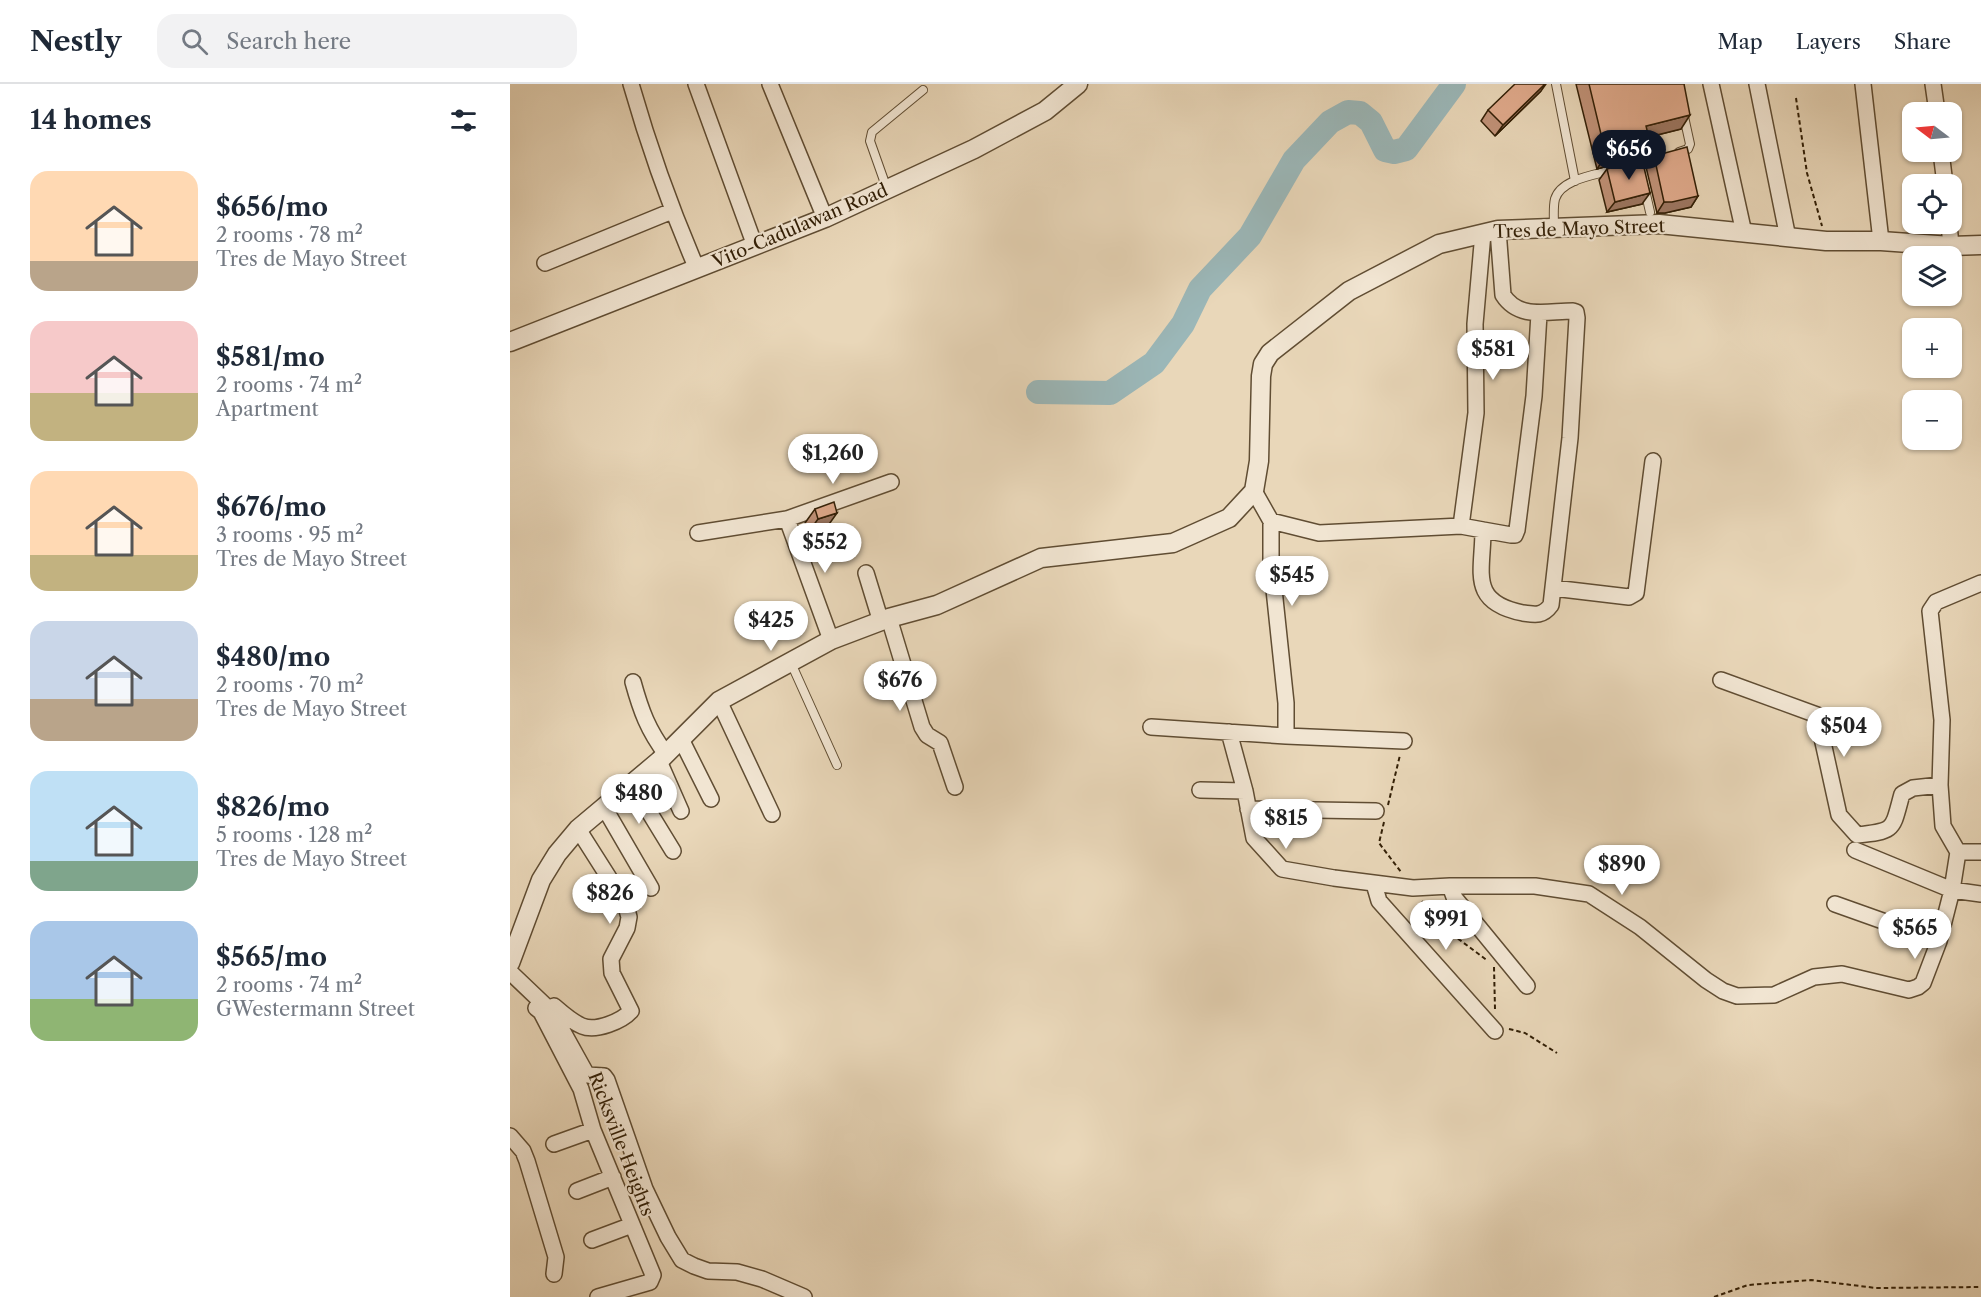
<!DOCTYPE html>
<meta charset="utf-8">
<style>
:root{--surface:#fff;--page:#f2f2f3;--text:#1f2937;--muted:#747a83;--line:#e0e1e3;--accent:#111827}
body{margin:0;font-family:"Libre Caslon Text",serif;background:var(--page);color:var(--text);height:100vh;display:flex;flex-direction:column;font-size:22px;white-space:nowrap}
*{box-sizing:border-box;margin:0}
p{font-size:20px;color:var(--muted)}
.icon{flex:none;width:33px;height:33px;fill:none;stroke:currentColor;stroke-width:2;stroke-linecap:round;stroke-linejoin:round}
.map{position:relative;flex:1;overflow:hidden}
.panel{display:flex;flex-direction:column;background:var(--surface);width:510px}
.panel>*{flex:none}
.needle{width:39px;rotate:286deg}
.controls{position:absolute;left:1392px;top:18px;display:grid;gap:12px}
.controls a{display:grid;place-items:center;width:60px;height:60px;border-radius:12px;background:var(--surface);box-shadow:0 2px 4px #0004;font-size:30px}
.price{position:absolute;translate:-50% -51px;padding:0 14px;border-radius:21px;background:#fff;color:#222;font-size:20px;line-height:39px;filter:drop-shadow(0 2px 3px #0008)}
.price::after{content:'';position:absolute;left:50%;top:36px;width:18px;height:14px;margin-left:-9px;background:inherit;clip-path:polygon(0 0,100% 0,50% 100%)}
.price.active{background:var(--accent);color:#fff}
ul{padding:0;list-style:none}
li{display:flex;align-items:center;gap:18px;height:150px;padding:0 30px}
li span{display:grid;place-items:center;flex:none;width:168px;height:120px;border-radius:18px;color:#555}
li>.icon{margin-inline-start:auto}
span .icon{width:72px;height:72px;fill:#fffc;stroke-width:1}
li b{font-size:26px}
h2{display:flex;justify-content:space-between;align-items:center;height:72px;padding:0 30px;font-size:26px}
header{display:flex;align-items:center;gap:36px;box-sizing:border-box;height:84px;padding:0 30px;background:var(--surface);border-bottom:2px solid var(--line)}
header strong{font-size:28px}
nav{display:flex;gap:33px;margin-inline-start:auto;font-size:21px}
.search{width:420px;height:54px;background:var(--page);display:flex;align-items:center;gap:15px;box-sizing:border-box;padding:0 21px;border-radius:18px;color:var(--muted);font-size:22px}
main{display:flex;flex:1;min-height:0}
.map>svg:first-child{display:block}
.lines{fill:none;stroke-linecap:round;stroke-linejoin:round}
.river{stroke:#9bb7b8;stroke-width:24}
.service-casing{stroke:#604d33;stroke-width:10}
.minor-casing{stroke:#604d33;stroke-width:18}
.tertiary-casing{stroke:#604d33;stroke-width:21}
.path{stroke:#321f06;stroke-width:2;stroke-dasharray:4.5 3;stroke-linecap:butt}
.service{stroke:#f1e5d2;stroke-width:8}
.minor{stroke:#f1e5d2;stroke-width:15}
.tertiary{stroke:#f1e5d2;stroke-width:18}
.wall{fill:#c19278;stroke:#321f06;stroke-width:1.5}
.shaded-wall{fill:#9d7762;stroke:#321f06;stroke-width:1.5}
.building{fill:#e0aa8c;stroke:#321f06;stroke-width:1.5}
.labels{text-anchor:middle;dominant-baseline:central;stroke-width:4.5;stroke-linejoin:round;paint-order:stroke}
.street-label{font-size:18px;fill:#321f06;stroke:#f1e5d2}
</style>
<header>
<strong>Nestly</strong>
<div class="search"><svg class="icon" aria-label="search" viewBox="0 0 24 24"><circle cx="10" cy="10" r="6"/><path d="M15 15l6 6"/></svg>Search here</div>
<nav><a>Map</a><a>Layers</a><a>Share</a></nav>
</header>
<main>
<section class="panel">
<h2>14 homes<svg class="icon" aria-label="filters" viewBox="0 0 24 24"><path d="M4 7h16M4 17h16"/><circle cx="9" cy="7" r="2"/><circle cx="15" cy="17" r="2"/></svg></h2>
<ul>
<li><span style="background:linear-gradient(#ffd9b3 75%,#b9a48a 0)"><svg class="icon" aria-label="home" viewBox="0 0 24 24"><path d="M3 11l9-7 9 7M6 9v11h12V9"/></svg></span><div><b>$656/mo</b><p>2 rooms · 78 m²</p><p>Tres de Mayo Street</p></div></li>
<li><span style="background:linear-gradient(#f6c9c9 60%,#c2b280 0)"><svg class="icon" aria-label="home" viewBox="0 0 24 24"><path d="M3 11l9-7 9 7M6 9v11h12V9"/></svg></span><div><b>$581/mo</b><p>2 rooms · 74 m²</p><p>Apartment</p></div></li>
<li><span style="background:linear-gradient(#ffd9b3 70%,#c2b280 0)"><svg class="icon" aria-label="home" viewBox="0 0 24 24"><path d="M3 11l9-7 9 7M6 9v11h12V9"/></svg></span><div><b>$676/mo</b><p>3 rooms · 95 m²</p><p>Tres de Mayo Street</p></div></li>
<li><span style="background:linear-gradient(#c9d6e8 65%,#b9a48a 0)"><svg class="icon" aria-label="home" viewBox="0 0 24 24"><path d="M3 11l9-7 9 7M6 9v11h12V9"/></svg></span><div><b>$480/mo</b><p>2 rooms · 70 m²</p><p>Tres de Mayo Street</p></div></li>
<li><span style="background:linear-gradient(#bfe0f5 75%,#7fa58c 0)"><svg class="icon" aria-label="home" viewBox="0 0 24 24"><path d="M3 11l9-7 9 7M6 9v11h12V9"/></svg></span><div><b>$826/mo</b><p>5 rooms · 128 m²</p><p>Tres de Mayo Street</p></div></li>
<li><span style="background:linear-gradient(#a9c7e8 65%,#8fb573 0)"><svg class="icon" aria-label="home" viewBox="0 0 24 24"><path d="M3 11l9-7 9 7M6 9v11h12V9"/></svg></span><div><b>$565/mo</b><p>2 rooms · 74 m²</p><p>GWestermann Street</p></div></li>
</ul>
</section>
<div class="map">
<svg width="1471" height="1213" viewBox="0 0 1471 1213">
<rect width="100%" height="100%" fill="#e9d7b9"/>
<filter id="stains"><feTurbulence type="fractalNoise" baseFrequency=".00333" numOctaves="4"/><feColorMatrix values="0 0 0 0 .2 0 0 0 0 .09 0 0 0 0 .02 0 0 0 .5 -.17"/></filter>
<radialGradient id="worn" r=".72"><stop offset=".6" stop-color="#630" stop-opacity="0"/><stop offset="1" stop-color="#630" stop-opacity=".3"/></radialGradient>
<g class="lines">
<path class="river" d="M528,308l72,1 44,-30 29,-39 17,-35 50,-53 44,-76 36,-38 18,-10 12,1 11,9 14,28 9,2 12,-3 48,-65"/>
<g class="service-casing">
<path id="service" d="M1046,0l19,97
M1169,68l9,-3 2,-5 -7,-32
M1125,80l26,-7
M377,105l-17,-48 2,-9 51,-42
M1135,106l5,22
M1044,143c0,-9 -1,-20 1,-28 6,-20 40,-24 57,-29
M281,579l46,102"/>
</g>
<g class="minor-casing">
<path id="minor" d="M121,0c18,63 40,125 66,185
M186,0l59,162
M260,0l55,134
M1201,0l33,149
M1247,0l31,154
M1353,0l18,157
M1423,0l4,28
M1431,68l4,32
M1439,140l2,22
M35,179l127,-52
M744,407l17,30v40l15,142v33
M277,435l44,121
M761,437l48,12 142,-7 22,4c0,42 -15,72 40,83 13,2 20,3 28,-8l19,-167 7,-120 -1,-6 -3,-1c-26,0 -54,9 -70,-16l-5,-65
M951,442l15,-113 -1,-89 8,-91
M973,446l28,5h4l2,-5 17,-134 5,-82
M188,449l89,-14 104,-37
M356,489l15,49
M1043,504l76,9 7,-4 17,-132
M379,534l33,109 5,8 13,8 15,44
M1211,596l96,35 22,100 18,20c39,-4 35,-5 45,-41l11,-6 27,-3
M123,598c8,29 15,48 33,72
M209,617l53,113
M641,643l135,9 118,5
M719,648l16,59 9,47 28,31 52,9 79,10 37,-2h85l54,8 51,33 66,53 17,11 14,5 37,-1 40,-18 28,-3 67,16 9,-3 5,-4 16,-42 13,-51 6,-38 -15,-26 -3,-41 2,-65 -12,-109 6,-9 45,-19
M171,655l30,60
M149,677l22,50
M122,700l41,67
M690,706l45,1
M94,723l47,81
M738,725l128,2
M1345,766l97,40 29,4
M1448,768h23
M864,800l5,17 116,130
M940,802l4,11 73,89
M1325,820l104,37
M0,888l42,40 35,63 17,1 3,4 38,109 23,48 14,23 12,6 14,5 29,1 25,7 42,18
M44,922c8,7 18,16 28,20 14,6 40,-5 49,-15l-19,-38 -1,-14 16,-31 2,-11 -4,-14 -47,-74
M26,924l5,4 40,77 12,41 60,145 -3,7 -52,15
M0,1052l13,15 4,10 29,96 -2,17
M44,1060l39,-14
M67,1107l36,-14
M82,1156l40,-15"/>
</g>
<g class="tertiary-casing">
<path id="tertiary" d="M0,258l315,-124 149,-69 71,-38 33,-27
M0,879l31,-83 16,-26 21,-25 81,-68 60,-60 112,-61 58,-22 48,-13 104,-47 132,-15 56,-25 25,-27 5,-30 2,-85 2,-12 7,-11 79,-62 90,-47 59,-14 161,-6 167,17h55l70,5 30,-1"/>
</g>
<path class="path" d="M1286,14l11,75 15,53
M878,721l12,-50
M874,738l-5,21 22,29
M912,817l19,25 47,35
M984,883l1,42
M999,945l16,4 32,20
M1204,1213l34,-12 63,-5 65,8 105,-1"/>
<use href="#service" class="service"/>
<use href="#minor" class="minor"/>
<use href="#tertiary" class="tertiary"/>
</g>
<path class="wall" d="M1066,0h108l-3,45 -32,8 -8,19 -44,13z
M1031,7l-46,45 -14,-15 7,-11z
M1144,72l44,40 -7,11 -26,6h-8l-11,-46z
M1097,85l35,35 -35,8 -8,-32z
M305,425l12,18 -19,6 -3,-10z"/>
<path class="shaded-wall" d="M1035,0h1l-5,7 -46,45 8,-11z
M1180,31l-9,14 -44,11 9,-14z
M1140,58l-9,14 -44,13 9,-14z
M1140,109l-8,11 -35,8 8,-10z
M1188,112l-7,11 -26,6h-8l7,-11z
M327,429l-10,14 -19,6 10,-14z"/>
<path class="building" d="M1005,0h30l-42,41 -15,-15z
M1079,0h95l6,31 -44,11 4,16 -44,13z
M1177,63l11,49 -26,6h-8l-10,-46z
M1132,75l8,34 -35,9 -8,-33z
M324,418l3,11 -19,6 -3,-10z"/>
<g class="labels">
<g class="street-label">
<text transform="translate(290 142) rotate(-23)">Vito-Cadulawan Road</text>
<text transform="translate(1069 145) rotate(-2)">Tres de Mayo Street</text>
<text transform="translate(111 1060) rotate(69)">Ricksville Heights</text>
</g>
</g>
<rect width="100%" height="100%" filter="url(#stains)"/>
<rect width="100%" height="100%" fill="url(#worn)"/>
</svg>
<div class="controls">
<a><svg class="needle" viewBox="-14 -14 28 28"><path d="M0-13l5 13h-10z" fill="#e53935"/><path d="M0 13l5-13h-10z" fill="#747a83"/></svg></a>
<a><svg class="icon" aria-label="locate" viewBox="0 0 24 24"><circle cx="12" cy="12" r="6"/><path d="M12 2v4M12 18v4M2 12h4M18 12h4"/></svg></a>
<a><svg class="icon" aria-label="layers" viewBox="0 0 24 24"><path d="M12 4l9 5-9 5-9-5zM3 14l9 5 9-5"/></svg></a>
<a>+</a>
<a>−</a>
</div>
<b class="price active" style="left:1119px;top:97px">$656</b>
<b class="price" style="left:983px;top:297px">$581</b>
<b class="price" style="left:323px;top:401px">$1,260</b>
<b class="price" style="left:315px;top:490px">$552</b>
<b class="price" style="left:782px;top:523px">$545</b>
<b class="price" style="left:261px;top:568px">$425</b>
<b class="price" style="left:390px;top:628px">$676</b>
<b class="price" style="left:1334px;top:674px">$504</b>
<b class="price" style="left:129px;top:741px">$480</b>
<b class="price" style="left:776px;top:766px">$815</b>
<b class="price" style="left:1112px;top:812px">$890</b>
<b class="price" style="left:100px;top:841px">$826</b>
<b class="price" style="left:936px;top:867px">$991</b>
<b class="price" style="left:1405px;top:876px">$565</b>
</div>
</main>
